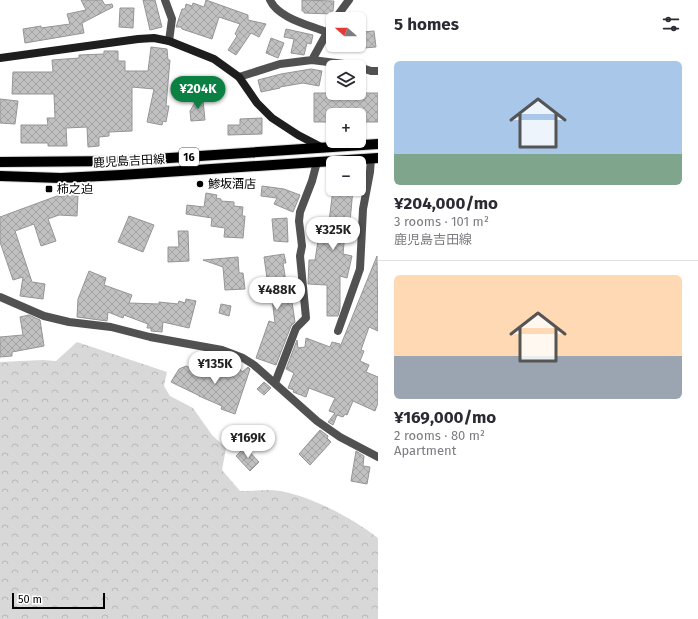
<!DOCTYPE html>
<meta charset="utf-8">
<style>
:root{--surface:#fff;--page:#f2f2f3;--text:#2b2b33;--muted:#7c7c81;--line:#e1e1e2;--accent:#0b8043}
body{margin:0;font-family:"Fira Sans","Noto Sans JP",sans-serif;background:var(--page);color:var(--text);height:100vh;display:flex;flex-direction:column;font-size:15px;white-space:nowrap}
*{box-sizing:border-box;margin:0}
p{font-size:13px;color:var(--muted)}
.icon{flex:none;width:22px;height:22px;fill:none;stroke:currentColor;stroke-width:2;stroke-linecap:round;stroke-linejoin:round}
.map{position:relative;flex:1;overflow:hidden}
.drawer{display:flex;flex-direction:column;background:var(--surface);width:320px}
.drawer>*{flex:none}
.needle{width:26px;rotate:291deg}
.tools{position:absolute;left:326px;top:12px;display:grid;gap:8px}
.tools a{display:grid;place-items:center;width:40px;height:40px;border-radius:6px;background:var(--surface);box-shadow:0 1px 3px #0004;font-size:20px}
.scale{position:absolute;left:12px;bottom:10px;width:93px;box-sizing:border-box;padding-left:4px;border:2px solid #000;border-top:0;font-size:11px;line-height:14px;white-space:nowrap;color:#000;-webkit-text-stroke:3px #fff;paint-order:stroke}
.price{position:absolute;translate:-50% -34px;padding:0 9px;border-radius:14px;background:#fff;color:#222;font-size:13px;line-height:26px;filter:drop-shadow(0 1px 2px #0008)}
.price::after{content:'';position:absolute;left:50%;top:24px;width:12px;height:9px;margin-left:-6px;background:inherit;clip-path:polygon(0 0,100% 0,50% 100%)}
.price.on{background:var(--accent);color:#fff}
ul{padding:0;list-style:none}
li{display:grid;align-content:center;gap:8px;height:212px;padding:0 16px}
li+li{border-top:1px solid var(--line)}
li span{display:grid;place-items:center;height:124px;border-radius:6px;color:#555}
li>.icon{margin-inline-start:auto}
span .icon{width:72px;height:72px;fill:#fffc;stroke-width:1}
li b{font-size:17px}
h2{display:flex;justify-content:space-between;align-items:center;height:48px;padding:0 16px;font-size:17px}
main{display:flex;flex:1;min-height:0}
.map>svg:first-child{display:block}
.forest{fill:url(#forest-crowns)}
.building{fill:url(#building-cross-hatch);stroke:#959595}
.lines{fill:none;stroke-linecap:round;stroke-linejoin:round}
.primary-casing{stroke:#dbdbdb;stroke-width:12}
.street{stroke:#515151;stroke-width:8}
.secondary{stroke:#1e1e1e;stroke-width:8}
.primary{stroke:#000;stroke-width:10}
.poi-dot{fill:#000;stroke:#fff;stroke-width:1.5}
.labels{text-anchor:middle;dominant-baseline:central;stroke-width:3.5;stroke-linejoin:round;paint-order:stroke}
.shield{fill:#fff;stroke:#4c4c4c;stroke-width:1}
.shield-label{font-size:11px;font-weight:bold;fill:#000}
.street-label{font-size:12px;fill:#000;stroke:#fff}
.poi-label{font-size:12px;fill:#000;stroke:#fff;text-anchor:start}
</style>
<main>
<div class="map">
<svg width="378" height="619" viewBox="0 0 378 619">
<defs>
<pattern id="forest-crowns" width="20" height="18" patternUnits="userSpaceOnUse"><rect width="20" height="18" fill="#d8d8d8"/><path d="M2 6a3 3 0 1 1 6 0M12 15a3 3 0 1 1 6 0" fill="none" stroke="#b8b8b8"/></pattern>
<pattern id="building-cross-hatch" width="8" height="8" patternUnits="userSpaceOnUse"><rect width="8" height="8" fill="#c0c0c0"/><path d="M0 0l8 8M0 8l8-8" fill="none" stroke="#a3a3a3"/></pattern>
</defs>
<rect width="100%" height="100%" fill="#fff"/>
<path class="forest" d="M77,342l90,30 -3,14 6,10 23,12 19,27 14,13 -4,22 18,21c13,0 27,-2 40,0 33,6 72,27 98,47v81h-378v-257l43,-2 13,1z"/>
<path class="building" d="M81,0h21l3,5 7,-1 1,3 -31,16 2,10 -59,10 -2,-14 18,-3v2l29,-4 -3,-10 19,-4z
M143,0h12l7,27 -12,3z
M206,0l42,15v5l18,4 -7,13 -8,-4 -15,22 -8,-5 9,-14 -2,-2 5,-10 -21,-7 -7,22 -30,-10 -1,-2h-5l6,-18h3l1,-5 6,2 1,-3 11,4z
M302,0l32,1 -1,10h-2v3l-27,-1v-2h-2z
M120,8h14l-1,20 -14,-1z
M286,29l27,6 -2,9 -4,-1 -3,12 -13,-2 3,-14 -10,-2z
M374,31l2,16 -12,1 -1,-16z
M271,38l13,5 -6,15 -12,-5z
M151,47l16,2 1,11h2l-4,46h3l-3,16 -3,-1 -1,4 -15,-3 7,-33 -22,-2v44l-23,1v4l-10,1v9l-11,1 -1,-20 -21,1 1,18h-19v-3h-27v-18h27l-1,-7h8l-1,-24h-42l1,-22h40l-1,-12 27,-2v-3l25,-1v-3h14v10h7v10h23z
M311,69l11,2 -3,15 -16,-3 -23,4v1l-19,4 -3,-12 23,-6z
M202,91l3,29 -14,1 -1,-10z
M314,93h64v29h-13l1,-7h-35v7h-17z
M0,99l18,2 -3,23 -15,-1z
M262,118v16l-34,1v-10h12v-6z
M262,186l22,3 16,6 -7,17 -19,-8 3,-6 -16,-2z
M333,189h20l-3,33h-4l-3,32 9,2 -5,22 -7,-2v32l-2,8h-11v-31l-19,-1 1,-24h6l5,-31 8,1z
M206,193l11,2 -1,3 5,1v2l13,1v4l9,1 -1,9h3l-2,22 -19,-1 1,-9 -14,-2 1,-8 -26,-4 1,-9 17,2z
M64,194l14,1 -1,21 -18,-1 -11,4 8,22 -15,5 -7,-22 -19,7 17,51 13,2 -2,15 -23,-3 3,-19 -10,3 -13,-38v-25l57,-21 7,1z
M129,216l25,9 -11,27 -25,-10z
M287,218l1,24 -14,-1 -2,-22z
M178,231h10l1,30 -21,1v-15h11z
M284,254l2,9h-3l4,26h3l5,33 -4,4 -15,39 -20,-7 13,-37 6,2 -4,-33h-1l-2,-12h-1l-3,-21z
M377,256l1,75 -9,-4 -8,23 3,1 -4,10 9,4 -3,7 12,5v26l-3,8 -22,-10 -6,14 -2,-1 -2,3 -6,-2 -4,10 -5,-3 7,-9 -6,-2 6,-13 -26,-10 -3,9 -13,-5 1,-2 -6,-2 6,-15 -8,-4 11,-29 1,8 7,-1 1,-9 24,9 2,-5 8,2v3z
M238,257l1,16h4l2,16 -20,1 -2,-23 -20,-7z
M89,271l17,7 -2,7 28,10 -3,8 30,1v-2l19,2 1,-3 6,2 1,-4 10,2 -7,27 -26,-6 -1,10 -11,-1v-3h-4l1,-4 -24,-9 -1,3 -15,-6 -1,9 -30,-4 1,-18z
M221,304l10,2 -2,10 -10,-3z
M29,315l11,5 4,26 -32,6v4l-12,1v-20l23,-2 -3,-18z
M227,362l3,4 5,-4 7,10 6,-5 2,2 -15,45 -14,-5 1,-3 -23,-10h1l-29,-14 8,-13 7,-3 22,10z
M264,382l7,6 -7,7 -7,-6z
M320,430l8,6 -1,2 4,4 -21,23 -11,-11z
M245,447l14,15 -9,9 -14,-15z
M356,451l8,5 -1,10 7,1 -3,17 -16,-3z"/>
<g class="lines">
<g class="primary-casing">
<path id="primary" d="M0,162l124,-1 254,-17
M0,176l61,2 60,-3 257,-17"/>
</g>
<path class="street" d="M165,0l7,19 -3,22
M270,0c8,18 39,25 56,32
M335,19l14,-19
M312,60l21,-38
M359,67l12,4h7
M239,77l41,-13 32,-4 40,5 6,2
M0,297l44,19 25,6 42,5 39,10 72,13 21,8 11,7 63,56 23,16 38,20
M338,331l22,-62 3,-60 7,-37 1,-14
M275,383l21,-55 10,-10 -6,-62 2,-10 -3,-25 1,-9 12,-31 5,-19"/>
<path class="secondary" d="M0,58l138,-19 16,-1 15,3 45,18 25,18 18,26 15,15 26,17 25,13"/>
<use href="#primary" class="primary"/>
</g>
<g class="poi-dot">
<circle cx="200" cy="184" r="4"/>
<rect x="45" y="185" width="8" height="8" rx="2"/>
</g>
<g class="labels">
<rect class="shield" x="179" y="148" width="20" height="18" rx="3"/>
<g class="shield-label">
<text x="189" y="157">16</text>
</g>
<g class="street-label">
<text transform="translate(129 161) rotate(-3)">鹿児島吉田線</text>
</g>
<g class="poi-label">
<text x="208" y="184">鯵坂酒店</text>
<text x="57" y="189">柿之迫</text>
</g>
</g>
</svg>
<div class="tools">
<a><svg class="needle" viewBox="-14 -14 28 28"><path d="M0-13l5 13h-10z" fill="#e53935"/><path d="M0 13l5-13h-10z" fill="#7c7c81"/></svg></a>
<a><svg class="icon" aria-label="layers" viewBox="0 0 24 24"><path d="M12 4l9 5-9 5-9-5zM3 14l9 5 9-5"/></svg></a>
<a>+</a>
<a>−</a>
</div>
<div class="scale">50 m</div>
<b class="price on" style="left:198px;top:110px">¥204K</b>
<b class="price" style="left:333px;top:251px">¥325K</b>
<b class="price" style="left:277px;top:311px">¥488K</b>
<b class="price" style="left:215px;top:385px">¥135K</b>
<b class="price" style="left:248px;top:459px">¥169K</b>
</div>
<section class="drawer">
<h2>5 homes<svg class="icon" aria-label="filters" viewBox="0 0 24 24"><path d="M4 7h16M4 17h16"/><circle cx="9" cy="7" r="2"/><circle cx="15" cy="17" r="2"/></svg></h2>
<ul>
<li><span style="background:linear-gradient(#a9c7e8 75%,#7fa58c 0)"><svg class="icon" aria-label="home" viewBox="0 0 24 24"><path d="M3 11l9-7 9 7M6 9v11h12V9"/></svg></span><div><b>¥204,000/mo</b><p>3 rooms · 101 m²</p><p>鹿児島吉田線</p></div></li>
<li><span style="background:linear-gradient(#ffd9b3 65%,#9aa5b1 0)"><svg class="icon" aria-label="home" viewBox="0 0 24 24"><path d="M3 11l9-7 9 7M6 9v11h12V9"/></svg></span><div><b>¥169,000/mo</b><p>2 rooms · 80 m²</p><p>Apartment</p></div></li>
</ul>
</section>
</main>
